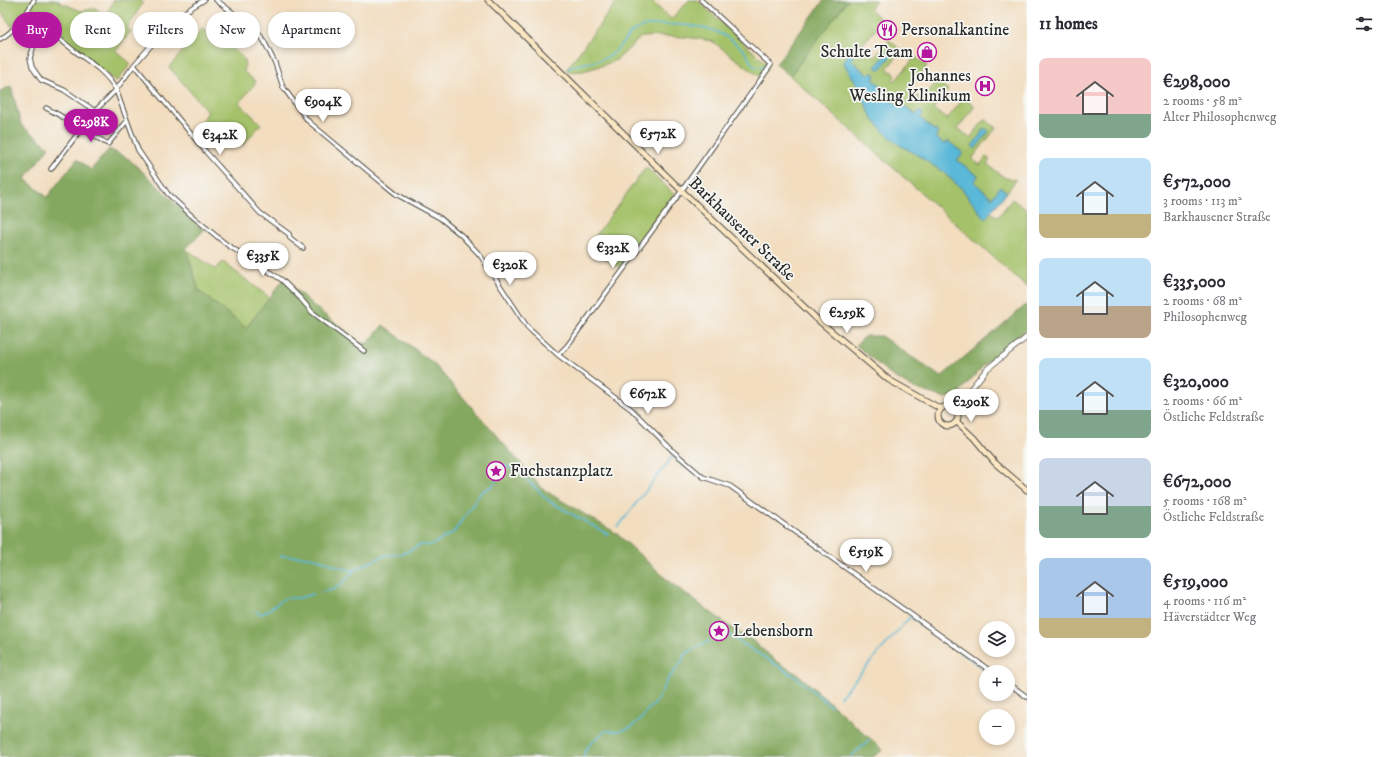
<!DOCTYPE html>
<meta charset="utf-8">
<style>
:root{--surface:#fff;--page:#f2f2f3;--text:#2b2b33;--muted:#7c7c81;--accent:#b5179e}
body{margin:0;font-family:"IM FELL DW Pica",serif;background:var(--page);color:var(--text);height:100vh;display:flex;flex-direction:column;font-size:15px;white-space:nowrap}
*{box-sizing:border-box;margin:0}
p{font-size:13px;color:var(--muted)}
.icon{flex:none;width:22px;height:22px;fill:none;stroke:currentColor;stroke-width:2;stroke-linecap:round;stroke-linejoin:round}
.map{position:relative;flex:1;overflow:hidden}
.side{display:flex;flex-direction:column;background:var(--surface);width:360px}
.side>*{flex:none}
.banner{position:absolute;left:12px;top:12px;width:380px;height:36px;display:flex;gap:8px}
.buttons{position:absolute;left:979px;top:621px;display:grid;gap:8px}
.buttons a{display:grid;place-items:center;width:36px;height:36px;border-radius:50%;background:var(--surface);box-shadow:0 2px 6px #0003;font-size:20px}
.price{position:absolute;translate:-50% -34px;padding:0 9px;border-radius:14px;background:#fff;color:#222;font-size:13px;line-height:26px;filter:drop-shadow(0 1px 2px #0008)}
.price::after{content:'';position:absolute;left:50%;top:24px;width:12px;height:9px;margin-left:-6px;background:inherit;clip-path:polygon(0 0,100% 0,50% 100%)}
.price.current{background:var(--accent);color:#fff}
ul{padding:0;list-style:none}
li{display:flex;align-items:center;gap:12px;height:100px;padding:0 12px}
li span{display:grid;place-items:center;flex:none;width:112px;height:80px;border-radius:8px;color:#555}
li>.icon{margin-inline-start:auto}
span .icon{width:48px;height:48px;fill:#fffc;stroke-width:1}
li b{font-size:17px}
h2{display:flex;justify-content:space-between;align-items:center;height:48px;padding:0 12px;font-size:17px}
.tag{padding:0 14px;border-radius:18px;background:var(--surface);box-shadow:0 2px 6px #0003;font-size:14px;line-height:36px}
.tag.current{background:var(--accent);color:#fff}
main{display:flex;flex:1;min-height:0}
.map>svg:first-child{display:block}
.green{fill:#a5c26a;stroke:#68764a}
.forest{fill:#84a85e;stroke:#586a44}
.water{fill:#5ab8d8;stroke:#427282}
.lines{fill:none;stroke-linecap:round;stroke-linejoin:round}
.stream{stroke:#5ab8d8;stroke-width:1.5}
.minor-casing{stroke:#494641;stroke-width:5.5}
.tertiary-casing{stroke:#494641;stroke-width:6}
.secondary-casing{stroke:#494641;stroke-width:7}
.minor{stroke:#fff;stroke-width:3.5}
.tertiary{stroke:#fff;stroke-width:4.5}
.secondary{stroke:#fbe7c3;stroke-width:5}
.labels{text-anchor:middle;dominant-baseline:central;stroke-width:3.5;stroke-linejoin:round;paint-order:stroke}
.poi-label{font-size:17px;fill:#2b2b2b;stroke:#f6f6f2;text-anchor:start}
.street-label{font-size:17px;fill:#2b2b2b;stroke:#f6f6f2}
</style>
<main>
<div class="map">
<svg width="1027" height="757" viewBox="0 0 1027 757">
<rect width="100%" height="100%" fill="#f6f6f2"/>
<filter id="ink" filterUnits="userSpaceOnUse"><feTurbulence type="fractalNoise" baseFrequency=".025" numOctaves="2"/><feDisplacementMap in="SourceGraphic" scale="8" xChannelSelector="R" yChannelSelector="G"/><feConvolveMatrix kernelMatrix="1 2 1 2 8 2 1 2 1" color-interpolation-filters="sRGB"/></filter>
<filter id="wash" filterUnits="userSpaceOnUse"><feTurbulence type="fractalNoise" baseFrequency=".012" numOctaves="4" result="noise"/><feDisplacementMap in="SourceGraphic" scale="16" xChannelSelector="R" yChannelSelector="G"/><feGaussianBlur stdDeviation="0.9" result="paint"/><feColorMatrix in="noise" values="0 0 0 0 0 0 0 0 0 0 0 0 0 0 0 0 0 1.4 0 .05"/><feComposite in="paint" operator="in"/></filter>
<g filter="url(#wash)">
<rect width="100%" height="100%" fill="#f2ddbf"/>
<path class="green" d="M0,0h59v2l22,9 15,-3 9,9 9,-17h26l3,2 -16,27 4,2 -15,20 15,13 -14,17h-2l-89,-72 -14,18 -12,-17z
M618,0h32l21,19 18,-19h8l70,64 1,4 -8,9 -48,-36 -26,-4 -27,-1 -18,1 -23,22 -14,6 -21,6 -15,1 -2,-2z
M848,0h27l1,1 -6,8 12,11 -3,4 1,1 -23,25 4,6 5,-6 9,7 14,-17 13,11 -15,17 9,7 -3,4 2,2 20,-24 12,9 -18,24 13,10 15,-19 11,9 -15,19 14,10 17,-21 11,8 -17,22 12,10 15,-19 11,9 -24,31 8,6 6,-8 4,3 -3,4 18,14 11,2 -9,12 -7,-5 -7,11 -20,-16 5,-6 -21,-16 6,-7 -15,-12 -3,4 -10,-8 3,-5 -18,-14 3,-3h-7l-16,-13 -3,3 -10,-8 3,-4 -18,-14 3,-3 -7,-1 -17,-15 -1,-7 -7,9 14,22 15,34 26,26 18,10 27,18 19,17 23,30 5,-7 8,5 14,-18 15,11v77l-237,-211z
M202,29l29,21 2,-2 12,12 -1,12 12,10 -17,21 22,21 -18,21 -21,-22 -19,23 -10,-14 15,-20 -39,-45z
M646,167l28,27 -54,74 -32,-22z
M186,249l29,20 8,-7 47,36 -24,30 -47,-37z"/>
<path class="forest" d="M824,0h24l-58,76 -14,-12z
M11,86l10,39 28,22 -24,32 22,18 30,-38 14,11 18,-21 20,10 75,71 -18,19 13,42 47,37 38,-49 32,29 45,35h7l15,-18 50,38 111,127 72,43 55,50 61,45 20,12 25,22 22,13 84,75 -10,7h-873v-666z
M1027,304v25l-42,35 -28,31 -13,3 -33,-11 -20,-12 -35,-30 9,-9h16l60,41z"/>
<path class="water" d="M889,51l4,3 -14,16 -4,-3z
M850,53l4,3 -3,4 17,15 3,-3 5,3 -3,4 17,15 -3,3 10,8 3,-3 16,13 3,-4 4,3 -3,4 18,15 -3,4 10,8 3,-4 15,12 -6,7 21,16 -4,6 18,16 8,-11 7,5 -22,27 -23,-30 -19,-17 -27,-18 -18,-10 -15,-13 -11,-13 -15,-34 -14,-22z
M985,128l4,3 -14,18 -3,-3z"/>
<g class="lines">
<path class="stream" d="M568,69c10,-8 29,-4 43,-14 11,-7 15,-22 28,-27 16,-6 63,-4 78,4 7,3 22,13 27,19 4,4 6,12 10,15 4,3 8,1 12,1
M502,477l3,-11 13,5 31,30 60,34
M618,527l54,-70h2l10,10
M280,556c13,0 25,-1 38,3 12,3 22,11 36,11
M321,592l10,-2 8,-4 5,-4 10,-12 6,-3 26,-12 16,-1 18,-9h12l22,-13 27,-40 11,-6 4,-5
M256,611l4,3 4,-1 21,-15h14l14,-4
M717,637l7,1 5,-3 68,43 34,28
M1008,687l19,13
M840,697l70,-80 78,55
M851,756l18,-15
M584,757c1,-11 13,-19 21,-26h13l12,-3 13,-11 4,-7 7,-5 2,-3 12,-23 9,-11 2,-4 3,-2 2,-7 18,-11 8,-3"/>
</g>
</g>
<g filter="url(#ink)">
<g class="lines">
<g class="minor-casing">
<path id="minor" d="M216,0l41,31 7,10 11,22 8,24 25,34 67,56 21,17 44,24 21,17 19,20 48,73 30,27 73,54 43,43 29,25 27,9 262,186
M27,12c13,11 26,22 39,32 17,15 39,25 50,46l22,60 30,44 24,22 34,28 56,36 19,19 11,13 52,39
M41,23l-11,35 2,9 9,13 23,10 31,21
M0,39c15,-8 26,-24 34,-39
M134,65l72,87 54,61 29,21 1,4 13,10
M46,108c22,11 41,24 62,36l19,-23
M51,169l44,-58 21,-21 18,-25 41,-47 29,-18
M558,355l9,-9 113,-153 91,-128 -70,-65
M1008,683l19,14"/>
</g>
<g class="tertiary-casing">
<path id="tertiary" d="M955,408l32,-39 40,-32"/>
</g>
<g class="secondary-casing">
<path id="secondary" d="M488,0l193,190 137,130 71,60 52,29
M938 416a10 10 0 1 1 20 0a10 10 0 1 1-20 0Z
M957,422l17,16 21,25 32,27"/>
</g>
<use href="#minor" class="minor"/>
<use href="#tertiary" class="tertiary"/>
<use href="#secondary" class="secondary"/>
</g>
</g>
<defs>
<g id="restaurant-ring" transform="scale(1)"><circle r="9.5" fill="#f6f6f2" stroke="#b5179e" stroke-width="1.5"/><path d="M-5-6h1v4h1v-4h1v4h1v-4h1v5L-1.5 .5V6h-2V.5L-5-1ZM5-6V6H3V1.5H1.5Q1.5-4 5-6Z" fill="#b5179e"/></g>
<g id="shop-ring" transform="scale(1)"><circle r="9.5" fill="#f6f6f2" stroke="#b5179e" stroke-width="1.5"/><path d="M-5-2.5h2.3a2.7 3.5 0 0 1 5.4 0H5L5.5 6h-11ZM-1.5-2.5h3a1.5 2.3 0 0 0-3 0Z" fill="#b5179e"/></g>
<g id="hospital-ring" transform="scale(1)"><circle r="9.5" fill="#f6f6f2" stroke="#b5179e" stroke-width="1.5"/><path d="M-5-5h3v3.5h4V-5h3V5h-3V1.5h-4V5h-3Z" fill="#b5179e"/></g>
<g id="sight-ring" transform="scale(1)"><circle r="9.5" fill="#f6f6f2" stroke="#b5179e" stroke-width="1.5"/><path d="M0-6L1.8-2.2L6-1.7L2.9 1.2L3.7 5.4L0 3.3L-3.7 5.4L-2.9 1.2L-6-1.7L-1.8-2.2Z" fill="#b5179e"/></g>
</defs>
<g fill-rule="evenodd">
<use href="#restaurant-ring" x="887" y="30"/>
<use href="#shop-ring" x="927" y="52"/>
<use href="#hospital-ring" x="985" y="86"/>
<use href="#sight-ring" x="496" y="471"/>
<use href="#sight-ring" x="719" y="631"/>
</g>
<g class="labels">
<g class="poi-label">
<text x="901" y="30">Personalkantine</text>
<text x="913" y="52" text-anchor="end">Schulte Team</text>
<text x="971" y="76" text-anchor="end">Johannes<tspan x="971" dy="20">Wesling Klinikum</tspan></text>
<text x="510" y="471">Fuchstanzplatz</text>
<text x="733" y="631">Lebensborn</text>
</g>
<g class="street-label">
<text transform="translate(742 229) rotate(44)">Barkhausener Straße</text>
</g>
</g>
</svg>
<div class="buttons">
<a><svg class="icon" aria-label="layers" viewBox="0 0 24 24"><path d="M12 4l9 5-9 5-9-5zM3 14l9 5 9-5"/></svg></a>
<a>+</a>
<a>−</a>
</div>
<b class="price" style="left:323px;top:123px">€904K</b>
<b class="price current" style="left:91px;top:143px">€298K</b>
<b class="price" style="left:658px;top:155px">€572K</b>
<b class="price" style="left:220px;top:156px">€342K</b>
<b class="price" style="left:613px;top:269px">€332K</b>
<b class="price" style="left:263px;top:277px">€335K</b>
<b class="price" style="left:510px;top:286px">€320K</b>
<b class="price" style="left:847px;top:334px">€259K</b>
<b class="price" style="left:648px;top:415px">€672K</b>
<b class="price" style="left:971px;top:423px">€290K</b>
<b class="price" style="left:866px;top:573px">€519K</b>
<div class="banner">
<a class="tag current">Buy</a>
<a class="tag">Rent</a>
<a class="tag">Filters</a>
<a class="tag">New</a>
<a class="tag">Apartment</a>
</div>
</div>
<section class="side">
<h2>11 homes<svg class="icon" aria-label="filters" viewBox="0 0 24 24"><path d="M4 7h16M4 17h16"/><circle cx="9" cy="7" r="2"/><circle cx="15" cy="17" r="2"/></svg></h2>
<ul>
<li><span style="background:linear-gradient(#f6c9c9 70%,#7fa58c 0)"><svg class="icon" aria-label="home" viewBox="0 0 24 24"><path d="M3 11l9-7 9 7M6 9v11h12V9"/></svg></span><div><b>€298,000</b><p>2 rooms · 58 m²</p><p>Alter Philosophenweg</p></div></li>
<li><span style="background:linear-gradient(#bfe0f5 70%,#c2b280 0)"><svg class="icon" aria-label="home" viewBox="0 0 24 24"><path d="M3 11l9-7 9 7M6 9v11h12V9"/></svg></span><div><b>€572,000</b><p>3 rooms · 113 m²</p><p>Barkhausener Straße</p></div></li>
<li><span style="background:linear-gradient(#bfe0f5 60%,#b9a48a 0)"><svg class="icon" aria-label="home" viewBox="0 0 24 24"><path d="M3 11l9-7 9 7M6 9v11h12V9"/></svg></span><div><b>€335,000</b><p>2 rooms · 68 m²</p><p>Philosophenweg</p></div></li>
<li><span style="background:linear-gradient(#bfe0f5 65%,#7fa58c 0)"><svg class="icon" aria-label="home" viewBox="0 0 24 24"><path d="M3 11l9-7 9 7M6 9v11h12V9"/></svg></span><div><b>€320,000</b><p>2 rooms · 66 m²</p><p>Östliche Feldstraße</p></div></li>
<li><span style="background:linear-gradient(#c9d6e8 60%,#7fa58c 0)"><svg class="icon" aria-label="home" viewBox="0 0 24 24"><path d="M3 11l9-7 9 7M6 9v11h12V9"/></svg></span><div><b>€672,000</b><p>5 rooms · 168 m²</p><p>Östliche Feldstraße</p></div></li>
<li><span style="background:linear-gradient(#a9c7e8 75%,#c2b280 0)"><svg class="icon" aria-label="home" viewBox="0 0 24 24"><path d="M3 11l9-7 9 7M6 9v11h12V9"/></svg></span><div><b>€519,000</b><p>4 rooms · 116 m²</p><p>Häverstädter Weg</p></div></li>
</ul>
</section>
</main>
